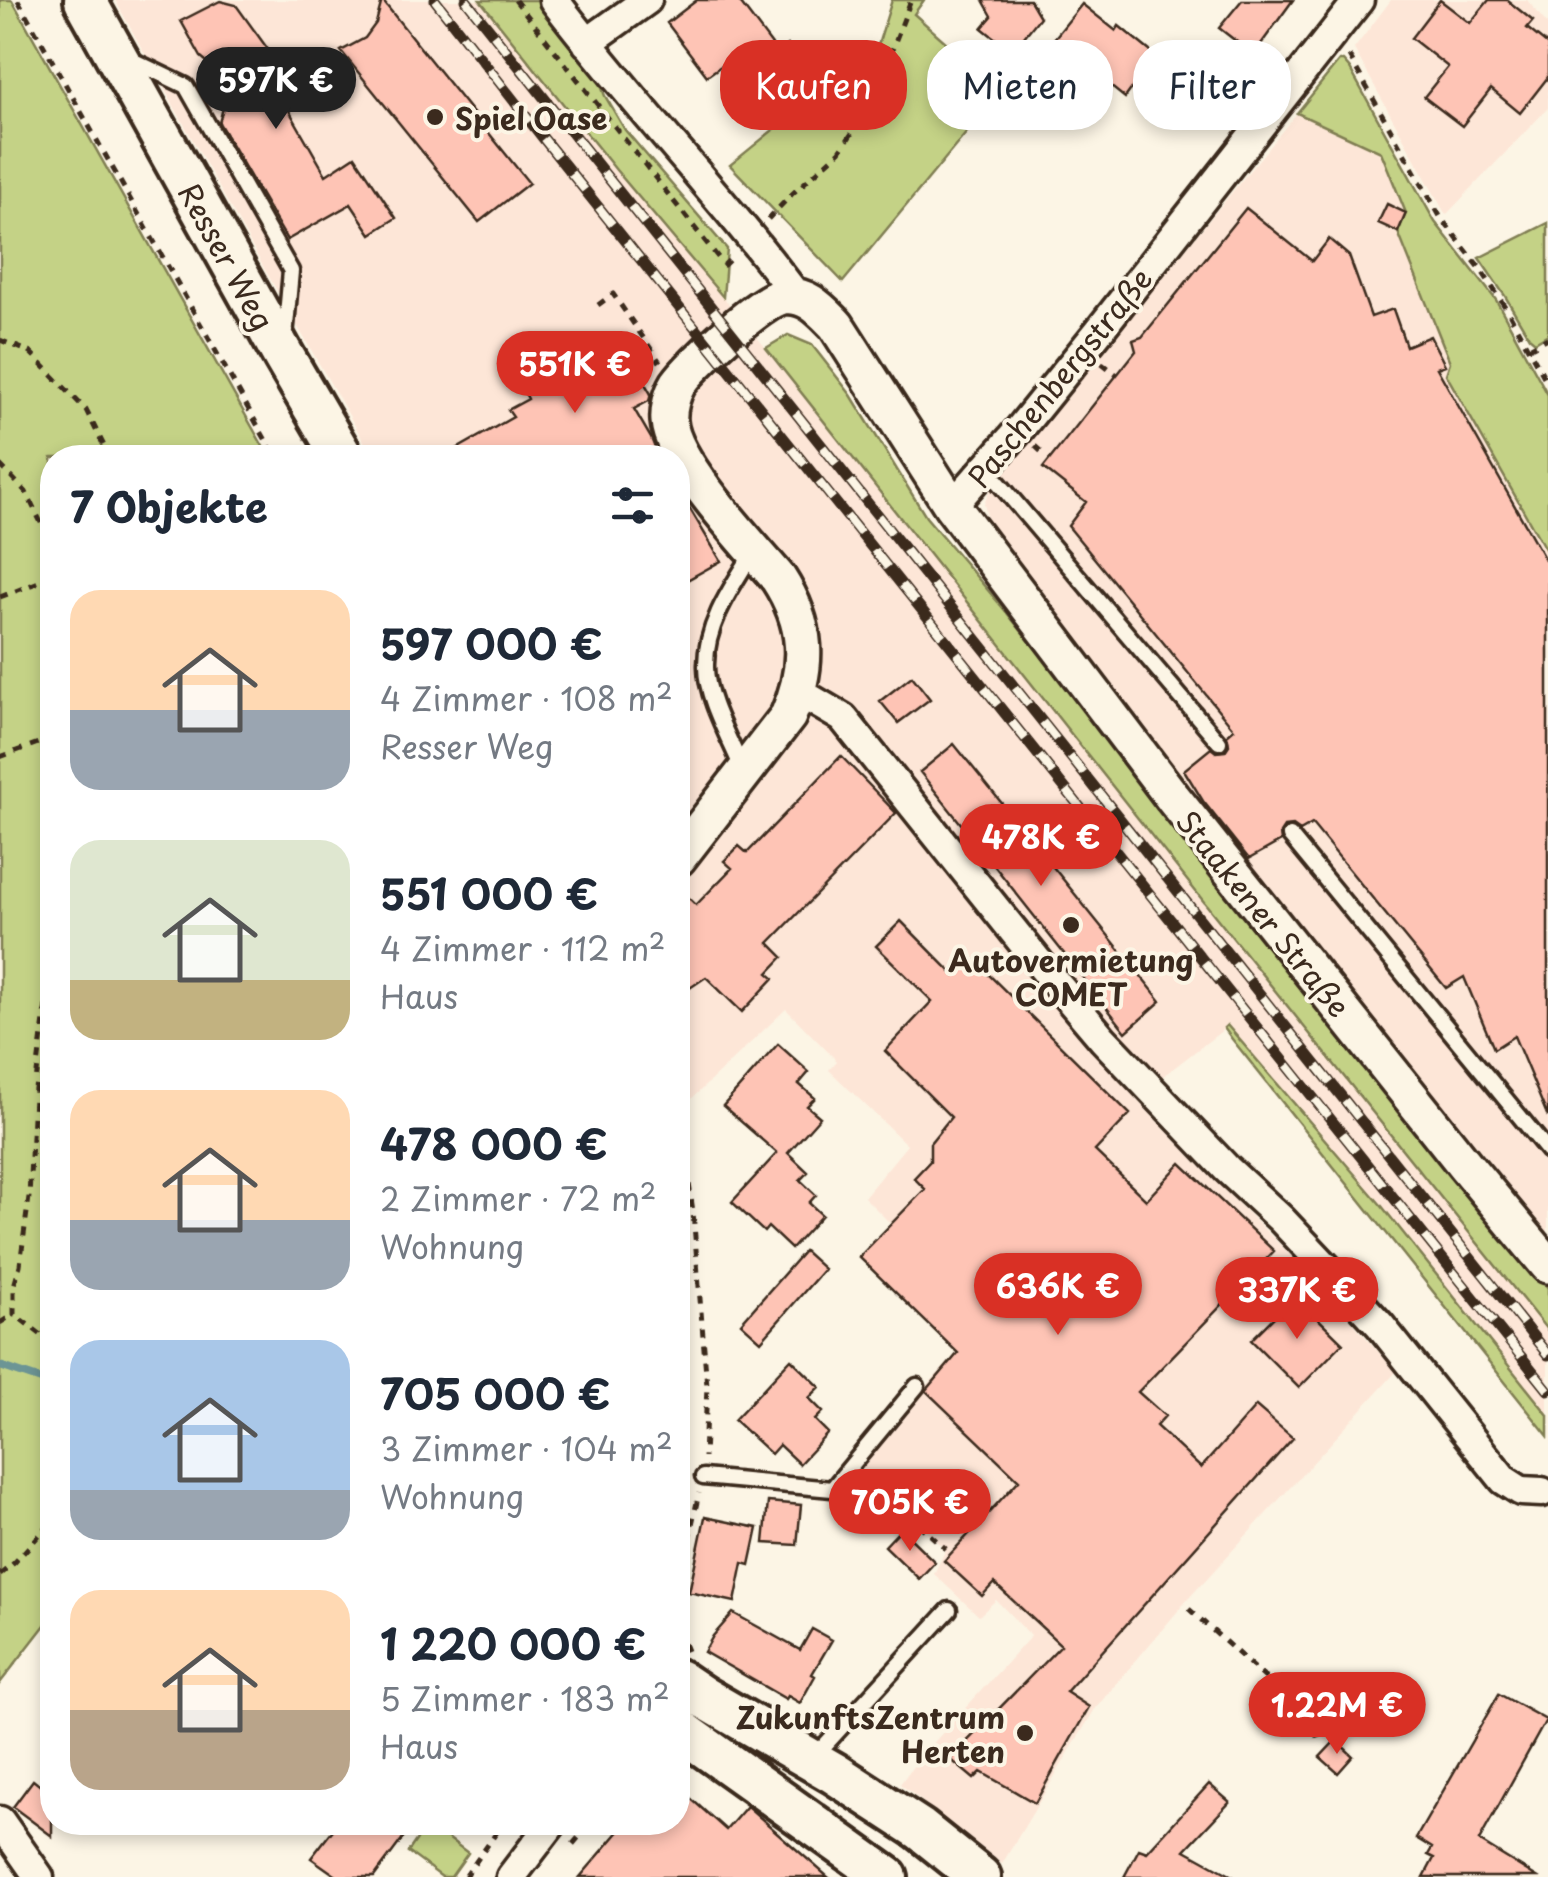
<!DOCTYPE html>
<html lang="de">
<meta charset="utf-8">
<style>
:root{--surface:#fff;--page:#f6f6f7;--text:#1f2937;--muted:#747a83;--accent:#d93025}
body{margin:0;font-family:"Playpen Sans",sans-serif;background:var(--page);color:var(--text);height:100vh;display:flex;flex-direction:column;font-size:38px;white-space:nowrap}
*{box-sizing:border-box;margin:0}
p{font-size:32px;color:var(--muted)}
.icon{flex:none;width:55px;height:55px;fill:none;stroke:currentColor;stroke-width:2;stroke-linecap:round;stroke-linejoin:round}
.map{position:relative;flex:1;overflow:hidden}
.details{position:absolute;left:40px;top:445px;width:650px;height:1390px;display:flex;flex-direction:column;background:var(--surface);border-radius:40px;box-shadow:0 5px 15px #0003}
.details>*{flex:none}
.hud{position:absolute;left:720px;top:40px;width:678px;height:90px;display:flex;gap:20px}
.price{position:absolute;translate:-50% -85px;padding:0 22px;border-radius:35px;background:var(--accent);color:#fff;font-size:32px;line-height:65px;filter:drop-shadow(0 2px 5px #0008)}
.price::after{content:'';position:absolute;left:50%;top:60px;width:30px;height:22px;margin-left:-15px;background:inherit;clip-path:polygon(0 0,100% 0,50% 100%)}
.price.active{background:#222;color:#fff}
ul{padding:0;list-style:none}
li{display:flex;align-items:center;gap:30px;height:250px;padding:0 30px}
li span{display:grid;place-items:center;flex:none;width:280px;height:200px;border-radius:30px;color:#555}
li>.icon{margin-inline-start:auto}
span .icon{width:120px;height:120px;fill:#fffc;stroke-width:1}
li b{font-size:42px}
h2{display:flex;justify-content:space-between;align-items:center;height:120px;padding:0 30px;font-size:42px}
.chip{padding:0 35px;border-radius:40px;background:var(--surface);box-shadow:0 5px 15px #0003;font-size:35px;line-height:90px}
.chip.active{background:var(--accent);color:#fff}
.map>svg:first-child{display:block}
.built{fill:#fde6d7}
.green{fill:#c4d286;stroke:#807e52;stroke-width:2.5}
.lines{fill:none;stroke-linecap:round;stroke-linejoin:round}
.stream{stroke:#6c9595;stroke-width:8}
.building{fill:#fec4b5;stroke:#3b2a1e;stroke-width:2.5}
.service-casing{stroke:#3b2a1e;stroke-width:21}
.minor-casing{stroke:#3b2a1e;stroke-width:35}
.tertiary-casing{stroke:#3b2a1e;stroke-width:42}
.secondary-casing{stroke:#3b2a1e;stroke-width:48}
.path{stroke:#3b2a1e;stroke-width:5;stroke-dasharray:8 8;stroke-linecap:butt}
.service{stroke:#fcf5e5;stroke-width:14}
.minor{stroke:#fcf5e5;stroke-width:28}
.tertiary{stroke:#fcf5e5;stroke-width:35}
.secondary{stroke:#fcf5e5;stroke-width:40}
.rail-casing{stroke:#3b2a1e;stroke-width:11}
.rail{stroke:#fcf5e5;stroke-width:8;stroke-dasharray:22;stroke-linecap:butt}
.poi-dot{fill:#3b2a1e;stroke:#fcf5e5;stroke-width:4}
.labels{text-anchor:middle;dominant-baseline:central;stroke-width:8;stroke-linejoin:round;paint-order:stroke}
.poi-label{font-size:30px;font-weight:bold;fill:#3b2a1e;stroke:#fcf5e5;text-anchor:start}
.street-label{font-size:30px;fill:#3b2a1e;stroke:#fcf5e5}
</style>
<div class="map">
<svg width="1548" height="1877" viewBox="0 0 1548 1877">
<rect width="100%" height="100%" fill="#fcf5e5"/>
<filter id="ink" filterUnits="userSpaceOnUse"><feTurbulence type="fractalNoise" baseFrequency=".01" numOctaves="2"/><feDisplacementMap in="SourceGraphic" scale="20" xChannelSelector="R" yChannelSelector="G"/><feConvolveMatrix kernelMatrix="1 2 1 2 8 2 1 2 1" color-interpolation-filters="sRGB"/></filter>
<g filter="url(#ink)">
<path class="built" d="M115,0h365l136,170 150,178 446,564 336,419v84l-167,-210 -153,-179 -93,72 64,67 117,115 80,92 -208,227 -93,110 -93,155 -102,-80 17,-23 114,-125 -35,-36 -17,16 -45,-42 12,-25 -58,-52 -56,-8 125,-136 -98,-96 32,-33 -27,-27 43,-52 -78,-75 8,-9 -51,-52 -100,95 -8,-30v-616l-305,-1 -108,-187z
M1391,0h136l21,25v83l-102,107 -92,-166z
M1297,113l83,39 168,291v791l-364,-447 -195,-263 -5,-20 7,-17 15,-19z"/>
<path class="green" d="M0,0h12l257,457 -217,1v1158l-52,67z
M480,0h63l52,69 10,27 20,34 102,119 -4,48 -107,-127z
M892,0h32l-10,14 87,77 -158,191 -113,-117 148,-120z
M1339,61h4l7,8 85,153 61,78 52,95v159l-102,-180 4,-12 -52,-130 8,-19 -25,-61 -84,-39z
M1548,223v111l-13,8 -6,-5 -24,-41 -26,-38z
M788,335l24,10 39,50 75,122 77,91 77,96 255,327 213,257v43l-336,-419 -446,-564z
M1227,1025l154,180 167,210v21l-316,-397 -8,-11z
M428,1823l40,30 -17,24h-9l-34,-25z"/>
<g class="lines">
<path class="stream" d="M0,1366l44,15 8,17"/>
</g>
<path class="building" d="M382,0l147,183 -50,39 -138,-171 24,-13 11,-15z
M697,0h41l40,53 10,-8 19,25 -35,26 -33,-43 -32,23 -40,-53z
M983,0h47l10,17 -28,35 -30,-24 10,-12z
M1242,0h51l-40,55 2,2 -23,28 -14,-22 19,-21 -18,-14z
M1440,0l30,23 19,-23h18l26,21 -6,7 21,17v32l-28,36 -29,-24 -29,37 -38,-29 24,-30 -37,-29z
M220,1l16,4 41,57 -11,8 60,105 29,-19 41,62 -25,16 -20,-30 -64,36 -68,-117 11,-42 -29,-24 -20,-36z
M1082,4l34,27 3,-5 69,56 -21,27 -32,-25 -10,14 -72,-58z
M1387,204l19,9 -8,19 -20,-9z
M1246,208l66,53 17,-22 20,17 22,61 22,-8 13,37 24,-10 15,29 -8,3 111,197v552l-34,-81 -20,13 -30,-72 -18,11 -134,-164 -12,7 -7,-5 -9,1 -4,6 1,8 -32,18 -46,-58 -19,-31 27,-22 5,4 9,-1 4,-6 -2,-10 7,-6 -166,-203 18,-24 -43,-34 93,-117 -3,-11 9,-3z
M622,344l29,50 -2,7 -15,8 17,29 8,20h-218l72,-41 -5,-7 20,-11 -4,-8 76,-43 4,8z
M678,489l43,72 -43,24z
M912,676l18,23 -32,24 -18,-22z
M954,744l207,257 -35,31 -206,-260z
M841,756l55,57 -127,130 14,14 -15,16 6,5 -32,34 -36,-35 -28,19v-86l11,-12 7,7 36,-37 -8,-7 15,-15 8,7z
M901,921l54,55 17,-18 158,156 -35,37 51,49 35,-37 93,88 -136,141 27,24 -9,10 45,42 55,-62 37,32 -227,254 23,15 -54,96 -54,-31 -7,7 -24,-20 111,-114 -67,-62 -12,13 -38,-35 75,-81 -93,-89 32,-38 -99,-96 66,-68 -11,-11 16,-17v-18l21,-26 -66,-66 47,-50 -56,-55z
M778,1044l31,28 -10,12 16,14 -8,8 13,11 -32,36 20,19 -8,8 16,15 -7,8 13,12 -31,34 -23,-22 -4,5 -32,-30 45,-49 -54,-47z
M804,1251l20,18 -63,72 -20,-18z
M1295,1296l48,47 -44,45 -48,-48z
M791,1359l29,28 -11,11 14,14 -8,8 13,13 -29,31 -20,-19 -8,9 -37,-34z
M768,1502l33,3 -4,40 -33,-2z
M705,1517l53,11 -8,37 -7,-2 -8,39 -46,-10z
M901,1529l34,33 -16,17 -34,-33z
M733,1613l67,37 12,-21 20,11 -20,34 3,2 -15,27 -12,-7 -2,3 -82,-47 9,-16z
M1499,1694l47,26 -67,121 58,36h-113l10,-19 -6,-3 4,-7 -16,-10z
M1336,1740l17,16 -15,17 -18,-16z
M33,1780l19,15v41l-39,-29z
M1209,1784l21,18 -45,48 49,27h-110l15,-28 8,3z
M678,1787l48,43 21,-24 81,71h-248l47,-55h51z
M339,1822h76l-41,55h-36l-27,-19z"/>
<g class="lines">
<g class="service-casing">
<path id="service" d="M132,60l54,26 105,185 -6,66
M986,468l233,274
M743,771c-12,-30 -37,-73 -37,-104 -1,-43 27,-82 48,-116
M1290,836l258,315
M703,1477l129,12 31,5
M832,1489l85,-103
M814,1757l135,-147"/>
</g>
<g class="minor-casing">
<path id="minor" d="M554,0c77,102 167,195 244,298
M587,43l60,-43
M952,506l66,-75 80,-99 261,-332
M799,692l44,26 205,256 55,65 124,130 54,50 50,53 49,53 124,155 17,11 21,1
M0,1821l39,56
M511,1877l42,-55"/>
</g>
<g class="tertiary-casing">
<path id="tertiary" d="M678,858l110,-142c22,-50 20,-92 -10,-138 -29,-34 -106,-115 -109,-157 -1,-12 3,-27 9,-37 13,-19 85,-86 106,-88 23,-3 38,15 52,29l116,181 221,292 292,367 83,100"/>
</g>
<g class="secondary-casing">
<path id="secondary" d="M85,0l199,357 59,101
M678,1680l25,17 131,76 86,56 60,48
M678,1728l209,149"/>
</g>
<path class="path" d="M18,0l258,458
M515,0l209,265 9,-9
M1349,56l92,162 39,50 29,45 39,71
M768,219l24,-25 48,-43 31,-46 40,-105
M598,305l15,-11 47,68
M0,340l30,12 56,58 18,36 9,12
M1529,348l19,-10
M1102,363l15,12
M1035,446l11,10
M0,465l26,27 26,53
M0,597l52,-20
M0,757l52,-19
M52,958l-18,139 -5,100 -9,68 -6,21v28l38,29
M36,1097h16
M678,1105l15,107 14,174 -3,71
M0,1323l14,-9
M881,1496l7,1 58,52
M0,1575l15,-13 37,-41
M678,1587l21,-94
M1189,1609l123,111 7,20
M678,1629l9,22
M573,1844l19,-22
M465,1877l39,-55"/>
<use href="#service" class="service"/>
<use href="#minor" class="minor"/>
<use href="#tertiary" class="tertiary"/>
<use href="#secondary" class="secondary"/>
<g class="rail-casing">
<path id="rail" d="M435,0l108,138 1005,1252
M466,0l1082,1355"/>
</g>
<use href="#rail" class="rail"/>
</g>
</g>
<g class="poi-dot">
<circle cx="435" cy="117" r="10"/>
<circle cx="1071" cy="925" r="10"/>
<circle cx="1025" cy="1733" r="10"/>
</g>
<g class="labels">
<g class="poi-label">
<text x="455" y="117">Spiel Oase</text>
<text x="1071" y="959" text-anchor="middle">Autovermietung<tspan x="1071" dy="34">COMET</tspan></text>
<text x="1005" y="1716" text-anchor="end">ZukunftsZentrum<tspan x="1005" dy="34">Herten</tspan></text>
</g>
<g class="street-label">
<text transform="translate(227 256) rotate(61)">Resser Weg</text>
<text transform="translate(1059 377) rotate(-51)">Paschenbergstraße</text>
<text transform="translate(1264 913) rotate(51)">Staakener Straße</text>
</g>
</g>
</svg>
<b class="price active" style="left:276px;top:132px">597K €</b>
<b class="price" style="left:575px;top:416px">551K €</b>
<b class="price" style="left:1041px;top:889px">478K €</b>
<b class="price" style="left:1058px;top:1338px">636K €</b>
<b class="price" style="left:1297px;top:1342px">337K €</b>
<b class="price" style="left:910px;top:1554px">705K €</b>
<b class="price" style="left:1337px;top:1757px">1.22M €</b>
<div class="hud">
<a class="chip active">Kaufen</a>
<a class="chip">Mieten</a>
<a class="chip">Filter</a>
</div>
<section class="details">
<h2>7 Objekte<svg class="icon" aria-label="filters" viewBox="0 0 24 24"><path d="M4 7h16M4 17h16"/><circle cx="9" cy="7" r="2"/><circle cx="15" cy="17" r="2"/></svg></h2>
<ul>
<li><span style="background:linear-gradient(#ffd9b3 60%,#9aa5b1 0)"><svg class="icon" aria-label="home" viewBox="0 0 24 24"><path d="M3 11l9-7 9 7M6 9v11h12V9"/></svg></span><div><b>597 000 €</b><p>4 Zimmer · 108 m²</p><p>Resser Weg</p></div></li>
<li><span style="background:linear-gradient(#dfe7d0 70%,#c2b280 0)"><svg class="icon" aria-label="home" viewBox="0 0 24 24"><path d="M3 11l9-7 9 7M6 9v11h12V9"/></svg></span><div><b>551 000 €</b><p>4 Zimmer · 112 m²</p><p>Haus</p></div></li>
<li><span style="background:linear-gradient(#ffd9b3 65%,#9aa5b1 0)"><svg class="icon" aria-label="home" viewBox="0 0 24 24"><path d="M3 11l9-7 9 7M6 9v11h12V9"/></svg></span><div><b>478 000 €</b><p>2 Zimmer · 72 m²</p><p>Wohnung</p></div></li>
<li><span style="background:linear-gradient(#a9c7e8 75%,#9aa5b1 0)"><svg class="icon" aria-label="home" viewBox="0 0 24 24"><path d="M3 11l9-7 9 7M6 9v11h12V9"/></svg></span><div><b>705 000 €</b><p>3 Zimmer · 104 m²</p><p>Wohnung</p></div></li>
<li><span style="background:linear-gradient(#ffd9b3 60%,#b9a48a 0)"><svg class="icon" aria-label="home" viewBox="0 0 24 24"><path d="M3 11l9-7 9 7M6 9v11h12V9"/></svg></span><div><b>1 220 000 €</b><p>5 Zimmer · 183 m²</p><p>Haus</p></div></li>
</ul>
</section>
</div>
